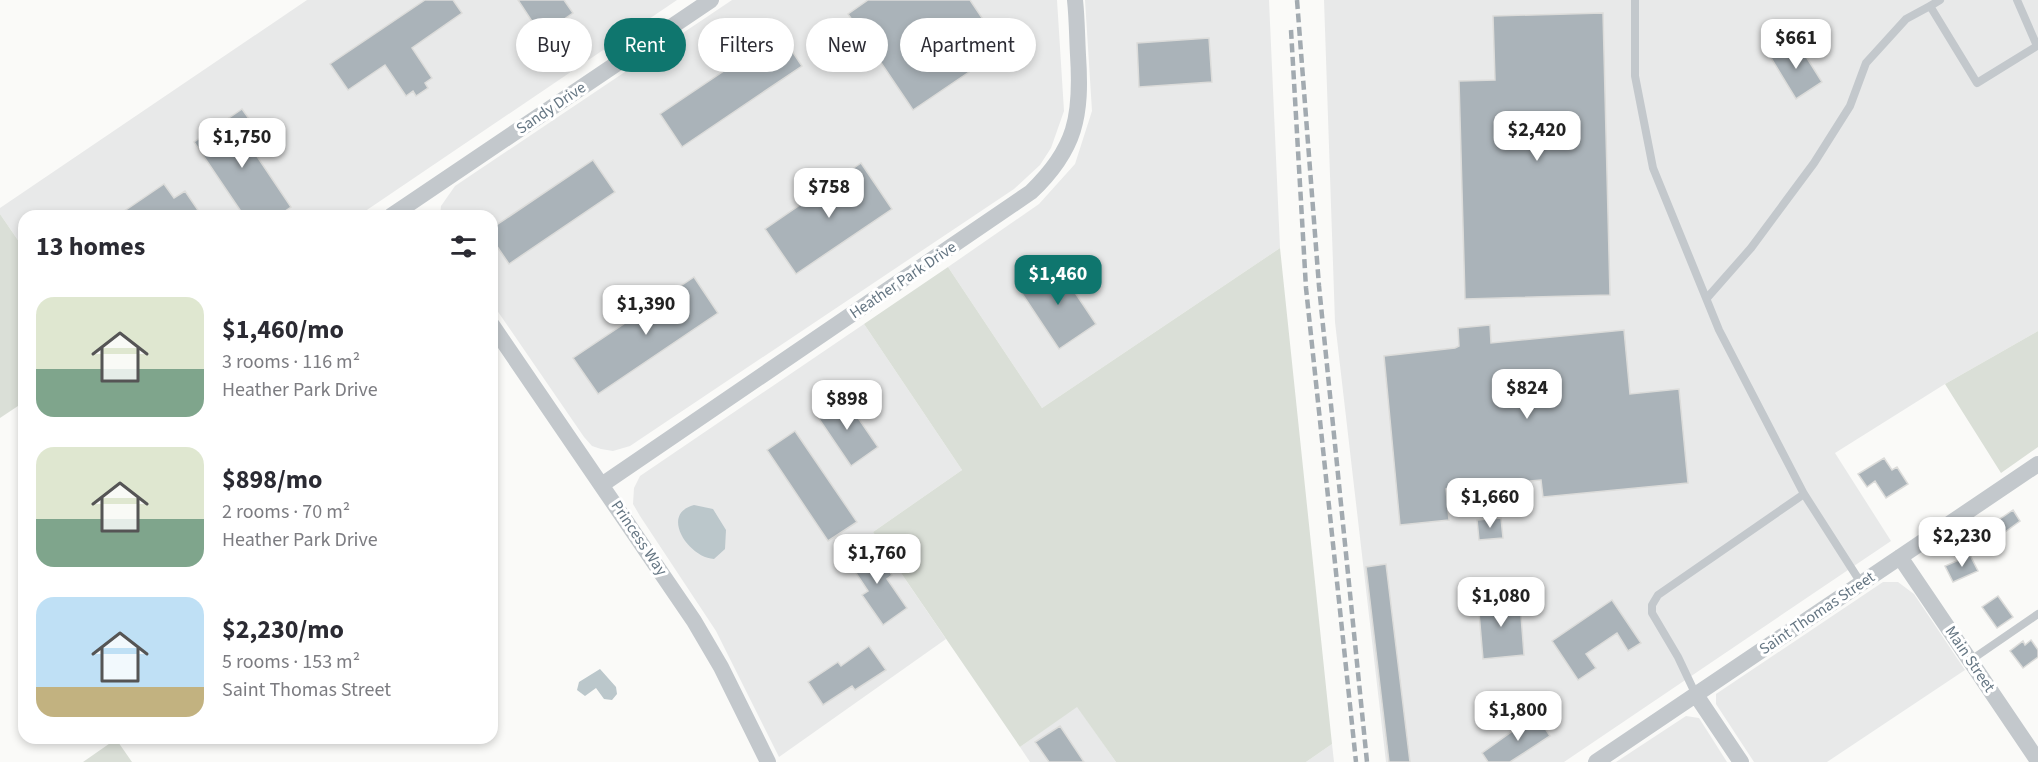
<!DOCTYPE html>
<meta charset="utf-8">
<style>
:root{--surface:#fff;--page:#f2f2f3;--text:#2b2b33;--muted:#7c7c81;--accent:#0f766e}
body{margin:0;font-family:"Source Sans 3",sans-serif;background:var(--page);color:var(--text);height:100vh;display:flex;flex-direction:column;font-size:22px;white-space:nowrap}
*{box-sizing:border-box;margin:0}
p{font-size:20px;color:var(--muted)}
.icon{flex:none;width:33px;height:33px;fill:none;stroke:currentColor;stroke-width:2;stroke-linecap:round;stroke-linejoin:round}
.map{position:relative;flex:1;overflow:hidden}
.sheet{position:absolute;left:18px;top:210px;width:480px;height:534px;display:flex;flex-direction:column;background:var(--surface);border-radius:18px;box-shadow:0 3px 9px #0003}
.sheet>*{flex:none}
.guide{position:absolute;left:516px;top:18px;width:570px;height:54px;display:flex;gap:12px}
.price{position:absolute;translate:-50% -51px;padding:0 14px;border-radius:12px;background:#fff;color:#222;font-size:20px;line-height:39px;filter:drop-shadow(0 2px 3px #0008)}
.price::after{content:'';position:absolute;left:50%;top:36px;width:18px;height:14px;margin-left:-9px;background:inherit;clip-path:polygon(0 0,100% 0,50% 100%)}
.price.selected{background:var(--accent);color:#fff}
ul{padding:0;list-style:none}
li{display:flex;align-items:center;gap:18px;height:150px;padding:0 18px}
li span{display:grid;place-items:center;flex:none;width:168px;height:120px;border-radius:18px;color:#555}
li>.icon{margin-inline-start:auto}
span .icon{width:72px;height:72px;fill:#fffc;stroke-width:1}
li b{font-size:26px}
h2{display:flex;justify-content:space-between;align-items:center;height:72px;padding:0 18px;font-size:26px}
.pill{padding:0 21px;border-radius:27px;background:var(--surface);box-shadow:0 3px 9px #0003;font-size:21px;line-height:54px}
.pill.selected{background:var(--accent);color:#fff}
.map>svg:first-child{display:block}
.built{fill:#e8e9e9}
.green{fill:#dadfd7}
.water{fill:#bbc7cb}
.building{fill:#aab3b9;stroke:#dcdcda;stroke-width:1.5}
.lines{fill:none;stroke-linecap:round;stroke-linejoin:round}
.lane{stroke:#c3c8cc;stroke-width:8}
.street{stroke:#c3c8cc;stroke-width:16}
.rail{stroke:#a2aab0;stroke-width:4.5;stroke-dasharray:9 4.5;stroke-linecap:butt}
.labels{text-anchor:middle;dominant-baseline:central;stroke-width:6;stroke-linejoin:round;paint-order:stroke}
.street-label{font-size:16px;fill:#657683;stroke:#fff}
</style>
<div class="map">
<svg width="2038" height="762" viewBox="0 0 2038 762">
<rect width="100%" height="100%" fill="#fafaf8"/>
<path class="built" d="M307,0h370l-319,216h-334v33l-24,-35v-6z
M732,0h325l7,111 -13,37 -11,17 -26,24 -384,257 -17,5 -12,-2 -9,-3 -8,-9 -92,-134v-87h-52l1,-10 14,-20z
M1085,0h184l11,248 -238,160 -94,-141 91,-63 36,-40 17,-53z
M1324,0h714v331l-93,53 -110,69 56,88 -327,221h-178l-51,-440z
M864,324l98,146 -89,62 73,107 -167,118 -63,-126 -76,-115 -7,-12 1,-16 6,-12z
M1883,582h15l16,12 51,76 -138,92h-73l-38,-58v-10z
M1077,706l39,56h-86l-10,-15z
M1686,716l13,2 28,44h-111z
M1332,744l2,18h-28z"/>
<path class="green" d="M0,214l24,35v153l-24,16z
M1280,248l52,496 -26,18h-190l-39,-55 -57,40 -147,-215 89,-62 -98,-146 84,-57 94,141z
M2038,331v116l-37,26 -56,-89z
M116,739l16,23h-49z"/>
<path class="water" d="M694,505l19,4 13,21 -1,19 -11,10c-25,-1 -55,-45 -20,-54z
M600,669l16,18 1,7 -5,6 -8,-1 -8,-11 -11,8 -8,-6 2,-8z"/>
<path class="building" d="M425,0h28l9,13 -50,35 20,30 -7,5 3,5 -12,8 -3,-5 -7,5 -21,-31 -37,25 -18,-26z
M518,0h46l9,13 -32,22z
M868,0h102l33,49 -90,61 -65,-96z
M1603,13l7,282 -145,4 -6,-218 36,-1 -2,-64z
M780,33l22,33 -120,81 -22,-33z
M1209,38l3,44 -73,5 -2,-44z
M1797,42l25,40 -26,17 -25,-41z
M242,109l10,14 -12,8 51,76 -13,9h-34l-50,-74z
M593,160l22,32 -106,72 -17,-25v-11z
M861,163l31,46 -96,65 -31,-45z
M164,184l10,14 11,-7 17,25h-85z
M1056,264l40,60 -37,25 -40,-60z
M694,277l24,36 -120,81 -25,-36z
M1490,325l1,18 133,-13 6,64 49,-5 9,94 -145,14 -2,-17 -95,9 3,31 -49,5 -16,-169 71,-8 4,-2 -1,-18z
M836,399l5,8 7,-4 30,44 -27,19 -36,-53z
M795,431l62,91 -29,19 -61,-91z
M1884,458l8,12 5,-3 11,17 -22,14 -11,-17 -8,6 -9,-13z
M2013,510l7,11 -15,11 -8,-11z
M1501,518l2,20 -24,2 -2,-20z
M872,545l20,30 -5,4 20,29 -24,17 -21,-30 6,-4 -20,-30z
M1970,555l8,16 -25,11 -8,-16z
M1386,564l24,198h-21l-23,-195z
M1998,596l15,21 -16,11 -15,-21z
M1511,598l1,4h8l4,53 -41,4 -5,-58z
M1612,600l29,43 -13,8 -11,-18 -31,21 10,14 -18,12 -26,-39z
M2031,640l7,10v7l-15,11 -13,-17 13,-10 2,4z
M869,646l17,24 -31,20 -3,-4 -29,19 -15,-23 30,-20 3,4z
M1536,714l14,22 -40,26h-22l-6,-9z
M1060,726l24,36h-35l-14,-20z"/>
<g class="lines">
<path class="lane" d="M1635,0v76l18,92 66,162 85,164 57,89
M1940,0l-10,6 47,77 60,-37 -20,-46
M1707,298l44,-50 63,-85 36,-57 16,-43 40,-44 24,-13
M1971,660l67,-46
M1696,695l-18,-38 -26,-44v-8l6,-10 146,-101"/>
<path class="street" d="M391,216l320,-216
M492,325l202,296 27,46 47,95
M603,484l428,-292c45,-43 51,-76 47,-137 -1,-18 -1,-37 -3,-55
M1900,557l138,204
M1696,695l45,67
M1596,762l442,-298"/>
<path class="rail" d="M1297,0l22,286 48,476
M1291,30l15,258 50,474"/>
</g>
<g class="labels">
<g class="street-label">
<text transform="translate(551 108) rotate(-34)">Sandy Drive</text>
<text transform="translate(903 280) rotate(-34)">Heather Park Drive</text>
<text transform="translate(639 538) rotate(56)">Princess Way</text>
<text transform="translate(1817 613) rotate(-34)">Saint Thomas Street</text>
<text transform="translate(1970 659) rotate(56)">Main Street</text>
</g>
</g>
</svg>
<b class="price" style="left:1796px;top:70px">$661</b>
<b class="price" style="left:1537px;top:162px">$2,420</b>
<b class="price" style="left:242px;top:169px">$1,750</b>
<b class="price" style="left:829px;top:219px">$758</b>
<b class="price selected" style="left:1058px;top:306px">$1,460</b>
<b class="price" style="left:646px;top:336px">$1,390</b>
<b class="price" style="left:1527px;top:420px">$824</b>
<b class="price" style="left:847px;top:431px">$898</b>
<b class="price" style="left:1490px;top:529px">$1,660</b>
<b class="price" style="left:1962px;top:568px">$2,230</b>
<b class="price" style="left:877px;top:585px">$1,760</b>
<b class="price" style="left:1501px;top:628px">$1,080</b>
<b class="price" style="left:1518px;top:742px">$1,800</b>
<div class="guide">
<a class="pill">Buy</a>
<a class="pill selected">Rent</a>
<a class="pill">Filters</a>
<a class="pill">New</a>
<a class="pill">Apartment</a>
</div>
<section class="sheet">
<h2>13 homes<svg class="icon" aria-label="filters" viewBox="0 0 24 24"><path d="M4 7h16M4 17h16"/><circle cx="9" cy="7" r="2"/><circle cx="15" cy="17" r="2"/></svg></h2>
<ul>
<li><span style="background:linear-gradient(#dfe7d0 60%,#7fa58c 0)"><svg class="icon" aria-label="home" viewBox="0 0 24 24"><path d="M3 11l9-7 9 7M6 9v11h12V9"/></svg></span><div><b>$1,460/mo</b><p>3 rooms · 116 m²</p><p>Heather Park Drive</p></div></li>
<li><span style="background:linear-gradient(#dfe7d0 60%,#7fa58c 0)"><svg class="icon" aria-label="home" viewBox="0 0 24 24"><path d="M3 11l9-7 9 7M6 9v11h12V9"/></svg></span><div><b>$898/mo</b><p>2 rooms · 70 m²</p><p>Heather Park Drive</p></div></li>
<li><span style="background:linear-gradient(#bfe0f5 75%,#c2b280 0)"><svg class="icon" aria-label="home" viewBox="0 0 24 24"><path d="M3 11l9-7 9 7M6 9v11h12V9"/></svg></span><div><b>$2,230/mo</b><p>5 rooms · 153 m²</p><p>Saint Thomas Street</p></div></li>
</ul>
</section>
</div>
